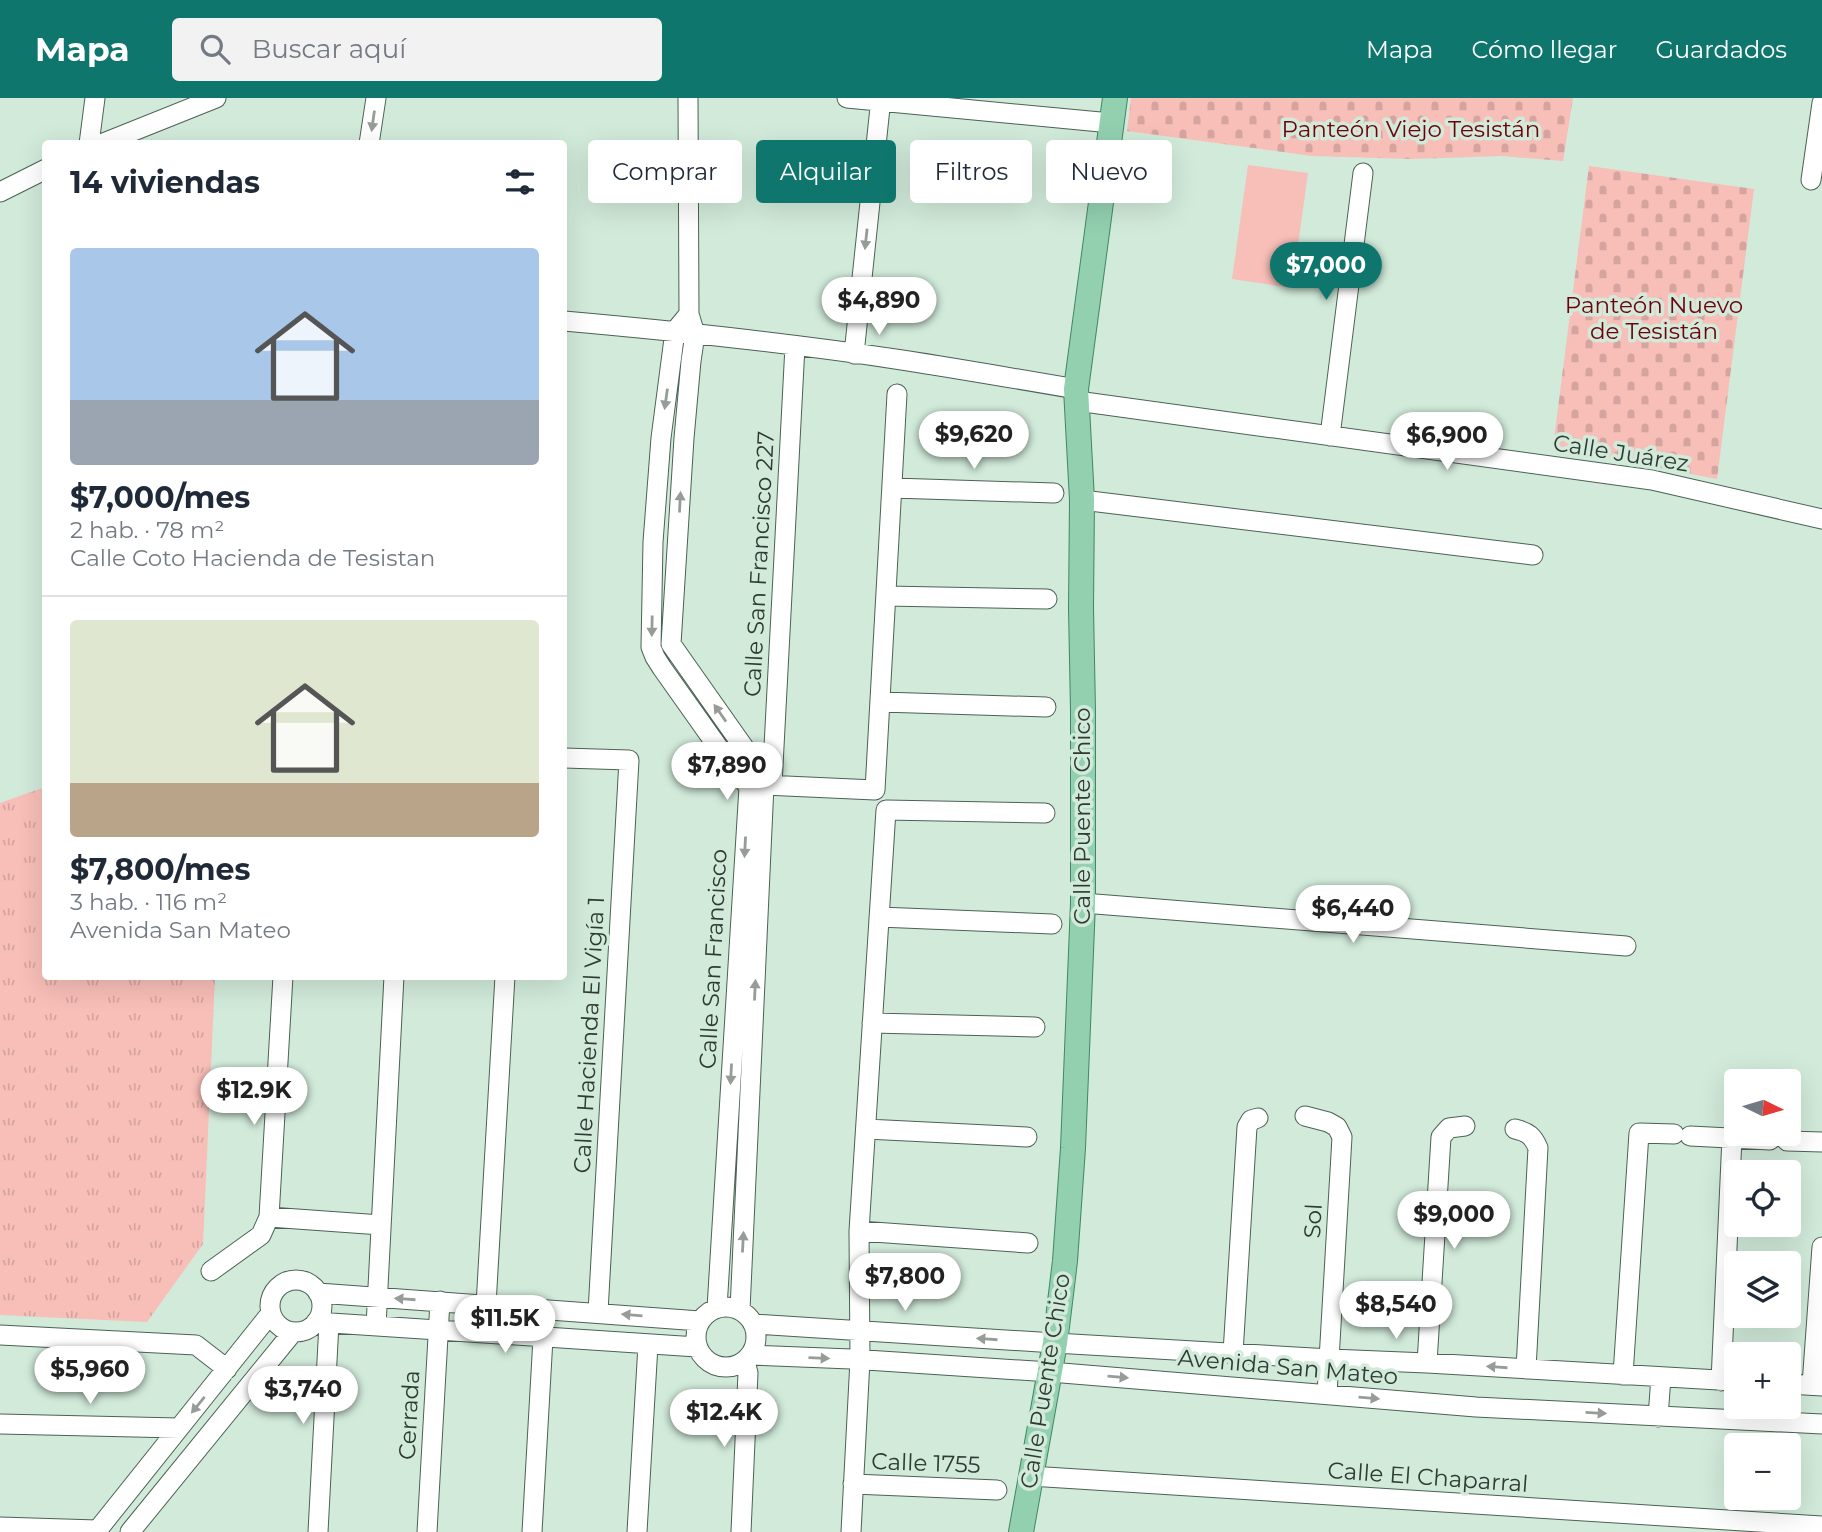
<!DOCTYPE html>
<html lang="es">
<meta charset="utf-8">
<style>
:root{--surface:#fff;--page:#f2f2f3;--text:#1f2937;--muted:#747a83;--line:#e0e1e3;--accent:#0f766e}
body{margin:0;font-family:Montserrat,sans-serif;background:var(--page);color:var(--text);height:100vh;display:flex;flex-direction:column;font-size:26px;white-space:nowrap}
*{box-sizing:border-box;margin:0}
p{font-size:23px;color:var(--muted)}
.icon{flex:none;width:38px;height:38px;fill:none;stroke:currentColor;stroke-width:2;stroke-linecap:round;stroke-linejoin:round}
.map{position:relative;flex:1;overflow:hidden}
.sheet{position:absolute;left:42px;top:42px;width:525px;height:840px;display:flex;flex-direction:column;background:var(--surface);border-radius:7px;box-shadow:0 7px 28px #0002}
.sheet>*{flex:none}
.banner{position:absolute;left:588px;top:42px;width:665px;height:63px;display:flex;gap:14px}
.needle{width:46px;rotate:95deg}
.fabs{position:absolute;left:1724px;top:971px;display:grid;gap:14px}
.fabs a{display:grid;place-items:center;width:77px;height:77px;border-radius:7px;background:var(--surface);box-shadow:0 7px 28px #0002;font-size:35px}
.price{position:absolute;translate:-50% -60px;padding:0 16px;border-radius:24px;background:#fff;color:#222;font-size:23px;line-height:46px;filter:drop-shadow(0 2px 4px #0008)}
.price::after{content:'';position:absolute;left:50%;top:42px;width:21px;height:16px;margin-left:-10px;background:inherit;clip-path:polygon(0 0,100% 0,50% 100%)}
.price.selected{background:var(--accent);color:#fff}
ul{padding:0;list-style:none}
li{display:grid;align-content:center;gap:14px;height:371px;padding:0 28px}
li+li{border-top:2px solid var(--line)}
li span{display:grid;place-items:center;height:217px;border-radius:7px;color:#555}
li>.icon{margin-inline-start:auto}
span .icon{width:126px;height:126px;fill:#fffc;stroke-width:1}
li b{font-size:30px}
h2{display:flex;justify-content:space-between;align-items:center;height:84px;padding:0 28px;font-size:30px}
.pill{padding:0 24px;border-radius:7px;background:var(--surface);box-shadow:0 7px 28px #0002;font-size:24px;line-height:63px}
.pill.selected{background:var(--accent);color:#fff}
header{display:flex;align-items:center;gap:42px;box-sizing:border-box;height:98px;padding:0 35px;background:var(--accent);color:#fff}
header strong{font-size:33px}
nav{display:flex;gap:38px;margin-inline-start:auto;font-size:24px}
.search{width:490px;height:63px;background:var(--page);display:flex;align-items:center;gap:18px;box-sizing:border-box;padding:0 24px;border-radius:7px;color:var(--muted);font-size:26px}
.map>svg:first-child{display:block}
.grass{fill:url(#grass-tufts)}
.cemetery{fill:url(#cemetery-stones)}
.pitch{fill:#f8beb8}
.lines{fill:none;stroke-linecap:round;stroke-linejoin:round}
.minor-casing{stroke:#4b6254;stroke-width:21}
.major-casing{stroke:#418762;stroke-width:26}
.minor{stroke:#fff;stroke-width:19}
.major{stroke:#92d0b0;stroke-width:24}
.oneway{fill:#979c99}
.labels{text-anchor:middle;dominant-baseline:central;stroke-width:7;stroke-linejoin:round;paint-order:stroke}
.park-label{font-size:23px;fill:#70000d;stroke:#d1eada}
.street-label{font-size:23px;fill:#2f3a33;stroke:#d1eada}
</style>
<header>
<strong>Mapa</strong>
<div class="search"><svg class="icon" aria-label="search" viewBox="0 0 24 24"><circle cx="10" cy="10" r="6"/><path d="M15 15l6 6"/></svg>Buscar aquí</div>
<nav><a>Mapa</a><a>Cómo llegar</a><a>Guardados</a></nav>
</header>
<div class="map">
<svg width="1822" height="1434" viewBox="0 0 1822 1434">
<defs>
<pattern id="grass-tufts" width="24" height="20" patternUnits="userSpaceOnUse" patternTransform="scale(1.75)"><rect width="24" height="20" fill="#f8beb8"/><path d="M3 7l-1-3M5 7V3M7 7l1-3M15 17l-1-3M17 17v-4M19 17l1-3" fill="none" stroke="#d5a49f"/></pattern>
<pattern id="cemetery-stones" width="16" height="16" patternUnits="userSpaceOnUse" patternTransform="scale(1.75)"><rect width="16" height="16" fill="#f8beb8"/><path d="M2 7V4a2 2 0 0 1 4 0v3zM10 15v-3a2 2 0 0 1 4 0v3z" fill="#d5a49f"/></pattern>
</defs>
<rect width="100%" height="100%" fill="#d1eada"/>
<path class="grass" d="M45,689l1,189 169,1 -12,267 -56,78 -147,-7v-512z"/>
<path class="cemetery" d="M1131,0h442l-10,63 -61,-5 -90,3 -100,-3 -185,-25z
M1589,68l165,23 -37,290 -164,-32z"/>
<path class="pitch" d="M1248,67l60,8 -16,115 -60,-9z"/>
<g class="lines">
<g class="minor-casing">
<path id="minor" d="M688,0l1,216 6,20 -4,27 -7,77 -13,206 88,125 5,16 -24,525
M847,0l264,25
M89,46l6,-46
M101,46l115,-46
M369,46l7,-46
M1811,82l11,-77
M0,94l46,-23
M689,216l-14,17 -14,107 -8,104 -2,105 4,10 7,11 68,96 19,23 -32,521
M564,223c113,10 226,22 338,39 58,9 116,19 174,29
M854,256l27,-256
M1077,303l575,79 170,39
M1330,338l33,-263
M893,390l161,5
M1082,402l451,55
M886,498l161,3
M881,604l165,5
M564,660l65,2 -31,552
M772,687l23,-439
M752,688l12,-1 111,5 22,-396
M1083,805l543,43
M879,819l173,7
M872,925l163,4
M1305,1018l23,6 9,5 5,10 -15,257
M866,1031l161,8
M1515,1031c13,3 18,7 23,19l-12,221
M1690,1038l80,4
M1787,1043l35,1
M269,1119l112,8
M859,1133l169,12
M211,1173l50,-36 8,-18 14,-241
M270 1208a26 26 0 1 1 52 0a26 26 0 1 1-52 0Z
M318,1195l382,28
M486,1207l19,-329
M696 1239a30 30 0 1 1 60 0a30 30 0 1 1-60 0Z
M316,1224l381,25
M753,1226l302,19 275,16 97,4 309,18
M376,1228l18,-350
M0,1237l196,10 31,24
M1233,1255l14,-226 4,-7 7,-2
M750,1257l101,4 199,13 426,35 346,17
M1427,1265l14,-226 8,-9 16,-2
M1623,1277l16,-242 35,1
M1721,1283l11,-244
M1788,1286l34,2
M1812,1287l10,-138
M1658,1319l3,-40
M0,1326l179,4
M1030,1378l792,50
M853,1386l144,6
M0,1429l97,3
M96,1434l175,-219
M130,1434l163,-200
M318,1434l11,-209
M427,1434l13,-231
M532,1434l11,-194
M637,1434l11,-187
M741,1434l7,-159 -3,-12
M851,1434l9,-172 -1,-129 27,-421 159,3"/>
</g>
<g class="major-casing">
<path id="major" d="M1021,1434l34,-189 10,-82 8,-113 10,-245v-192l-2,-103 1,-108 -6,-111 39,-291"/>
</g>
<use href="#minor" class="minor"/>
<use href="#major" class="major"/>
</g>
<defs><path id="oneway-solid" d="M-6-.8H1V-3.2L6.5 0L1 3.2V.8H-6Z" transform="scale(1.75)"/></defs>
<g class="oneway">
<use href="#oneway-solid" transform="translate(373 23) rotate(98)"/>
<use href="#oneway-solid" transform="translate(866 141) rotate(96)"/>
<use href="#oneway-solid" transform="translate(666 301) rotate(98)"/>
<use href="#oneway-solid" transform="translate(680 404) rotate(-87)"/>
<use href="#oneway-solid" transform="translate(652 528) rotate(91)"/>
<use href="#oneway-solid" transform="translate(720 615) rotate(-125)"/>
<use href="#oneway-solid" transform="translate(745 749) rotate(93)"/>
<use href="#oneway-solid" transform="translate(755 892) rotate(-87)"/>
<use href="#oneway-solid" transform="translate(731 976) rotate(93)"/>
<use href="#oneway-solid" transform="translate(743 1144) rotate(-87)"/>
<use href="#oneway-solid" transform="translate(405 1201) rotate(-176)"/>
<use href="#oneway-solid" transform="translate(632 1217) rotate(-175)"/>
<use href="#oneway-solid" transform="translate(987 1241) rotate(-176)"/>
<use href="#oneway-solid" transform="translate(819 1260) rotate(2)"/>
<use href="#oneway-solid" transform="translate(1497 1269) rotate(-176)"/>
<use href="#oneway-solid" transform="translate(1118 1279) rotate(5)"/>
<use href="#oneway-solid" transform="translate(1369 1300) rotate(5)"/>
<use href="#oneway-solid" transform="translate(198 1307) rotate(129)"/>
<use href="#oneway-solid" transform="translate(1596 1315) rotate(3)"/>
</g>
<g class="labels">
<g class="park-label">
<text x="1411" y="31">Panteón Viejo Tesistán</text>
<text x="1654" y="207">Panteón Nuevo<tspan x="1654" dy="26">de Tesistán</tspan></text>
</g>
<g class="street-label">
<text transform="translate(1621 355) rotate(9)">Calle Juárez</text>
<text transform="translate(759 466) rotate(-87)">Calle San Francisco 227</text>
<text transform="translate(1082 718) rotate(-90)">Calle Puente Chico</text>
<text transform="translate(713 861) rotate(-87)">Calle San Francisco</text>
<text transform="translate(589 937) rotate(-87)">Calle Hacienda El Vigía 1</text>
<text transform="translate(1313 1123) rotate(-87)">Sol</text>
<text transform="translate(1288 1269) rotate(5)">Avenida San Mateo</text>
<text transform="translate(1045 1283) rotate(-81)">Calle Puente Chico</text>
<text transform="translate(409 1317) rotate(-87)">Cerrada</text>
<text transform="translate(926 1365) rotate(2)">Calle 1755</text>
<text transform="translate(1428 1379) rotate(4)">Calle El Chaparral</text>
</g>
</g>
</svg>
<div class="fabs">
<a><svg class="needle" viewBox="-14 -14 28 28"><path d="M0-13l5 13h-10z" fill="#e53935"/><path d="M0 13l5-13h-10z" fill="#747a83"/></svg></a>
<a><svg class="icon" aria-label="locate" viewBox="0 0 24 24"><circle cx="12" cy="12" r="6"/><path d="M12 2v4M12 18v4M2 12h4M18 12h4"/></svg></a>
<a><svg class="icon" aria-label="layers" viewBox="0 0 24 24"><path d="M12 4l9 5-9 5-9-5zM3 14l9 5 9-5"/></svg></a>
<a>+</a>
<a>−</a>
</div>
<b class="price selected" style="left:1326px;top:204px">$7,000</b>
<b class="price" style="left:879px;top:239px">$4,890</b>
<b class="price" style="left:974px;top:373px">$9,620</b>
<b class="price" style="left:1447px;top:374px">$6,900</b>
<b class="price" style="left:727px;top:704px">$7,890</b>
<b class="price" style="left:1353px;top:847px">$6,440</b>
<b class="price" style="left:254px;top:1029px">$12.9K</b>
<b class="price" style="left:1454px;top:1153px">$9,000</b>
<b class="price" style="left:905px;top:1215px">$7,800</b>
<b class="price" style="left:1396px;top:1243px">$8,540</b>
<b class="price" style="left:505px;top:1257px">$11.5K</b>
<b class="price" style="left:90px;top:1308px">$5,960</b>
<b class="price" style="left:303px;top:1328px">$3,740</b>
<b class="price" style="left:724px;top:1351px">$12.4K</b>
<div class="banner">
<a class="pill">Comprar</a>
<a class="pill selected">Alquilar</a>
<a class="pill">Filtros</a>
<a class="pill">Nuevo</a>
</div>
<section class="sheet">
<h2>14 viviendas<svg class="icon" aria-label="filters" viewBox="0 0 24 24"><path d="M4 7h16M4 17h16"/><circle cx="9" cy="7" r="2"/><circle cx="15" cy="17" r="2"/></svg></h2>
<ul>
<li><span style="background:linear-gradient(#a9c7e8 70%,#9aa5b1 0)"><svg class="icon" aria-label="home" viewBox="0 0 24 24"><path d="M3 11l9-7 9 7M6 9v11h12V9"/></svg></span><div><b>$7,000/mes</b><p>2 hab. · 78 m²</p><p>Calle Coto Hacienda de Tesistan</p></div></li>
<li><span style="background:linear-gradient(#dfe7d0 75%,#b9a48a 0)"><svg class="icon" aria-label="home" viewBox="0 0 24 24"><path d="M3 11l9-7 9 7M6 9v11h12V9"/></svg></span><div><b>$7,800/mes</b><p>3 hab. · 116 m²</p><p>Avenida San Mateo</p></div></li>
</ul>
</section>
</div>
